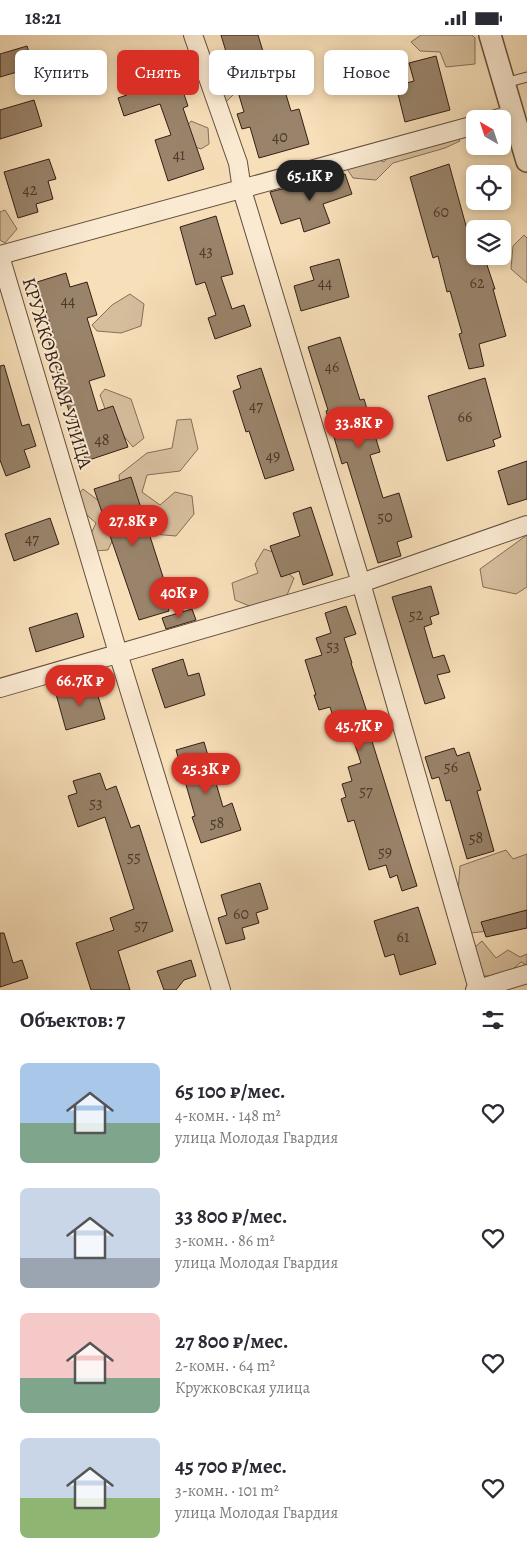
<!DOCTYPE html>
<html lang="ru">
<meta charset="utf-8">
<style>
:root{--surface:#fff;--page:#f2f2f3;--text:#2b2b33;--muted:#7c7c81;--accent:#d93025}
body{margin:0;font-family:Alegreya,serif;background:var(--page);color:var(--text);height:100vh;display:flex;flex-direction:column;font-size:19px;white-space:nowrap}
*{box-sizing:border-box;margin:0}
p{font-size:16px;color:var(--muted)}
.icon{flex:none;width:28px;height:28px;fill:none;stroke:currentColor;stroke-width:2;stroke-linecap:round;stroke-linejoin:round}
.map{position:relative;height:955px;overflow:hidden}
.sheet{display:flex;flex-direction:column;background:var(--surface);flex:1}
.sheet>*{flex:none}
.banner{position:absolute;left:15px;top:15px;width:498px;height:45px;display:flex;gap:10px}
.needle{width:32px;rotate:321deg}
.buttons{position:absolute;left:466px;top:75px;display:grid;gap:10px}
.buttons a{display:grid;place-items:center;width:45px;height:45px;border-radius:8px;background:var(--surface);box-shadow:0 2px 8px #0003;font-size:25px}
.price{position:absolute;translate:-50% -42px;padding:0 11px;border-radius:18px;background:var(--accent);color:#fff;font-size:16px;line-height:32px;filter:drop-shadow(0 1px 2px #0008)}
.price::after{content:'';position:absolute;left:50%;top:30px;width:15px;height:11px;margin-left:-8px;background:inherit;clip-path:polygon(0 0,100% 0,50% 100%)}
.price.active{background:#222;color:#fff}
ul{padding:0;list-style:none}
li{display:flex;align-items:center;gap:15px;height:125px;padding:0 20px}
li span{display:grid;place-items:center;flex:none;width:140px;height:100px;border-radius:8px;color:#555}
li>.icon{margin-inline-start:auto}
span .icon{width:60px;height:60px;fill:#fffc;stroke-width:1}
li b{font-size:21px}
h2{display:flex;justify-content:space-between;align-items:center;height:60px;padding:0 20px;font-size:21px}
.tag{padding:0 18px;border-radius:8px;background:var(--surface);box-shadow:0 2px 8px #0003;font-size:18px;line-height:45px}
.tag.active{background:var(--accent);color:#fff}
.status{display:flex;justify-content:space-between;align-items:center;height:35px;padding:0 25px;background:var(--surface);direction:ltr}
.status svg{height:14px;fill:currentColor}
.map>svg:first-child{display:block}
.green{fill:#d6be9d;stroke:#856e58}
.building{fill:#99836a;stroke:#341f14}
.lines{fill:none;stroke-linecap:round;stroke-linejoin:round}
.service-casing{stroke:#654f3d;stroke-width:11}
.minor-casing{stroke:#654f3d;stroke-width:20}
.tertiary-casing{stroke:#654f3d;stroke-width:24}
.service{stroke:#faead2;stroke-width:9}
.minor{stroke:#faead2;stroke-width:18}
.tertiary{stroke:#faead2;stroke-width:21}
.labels{text-anchor:middle;dominant-baseline:central;stroke-width:4;stroke-linejoin:round;paint-order:stroke}
.number-label{font-size:16px;fill:#4d382a}
.street-label{font-size:19px;fill:#341f14;stroke:#faead2}
</style>
<div class="status"><b>18:21</b><svg viewBox="0 0 49 12"><path d="M0 12V9h3v3zM5 12V6h3v6zM10 12V3h3v9zM15 12V0h3v12zM26 1h20v11H26zM47 4h2v5h-2z"/></svg></div>
<div class="map">
<svg width="527" height="955" viewBox="0 0 527 955">
<rect width="100%" height="100%" fill="#f7dfb9"/>
<filter id="stains"><feTurbulence type="fractalNoise" baseFrequency=".004" numOctaves="4"/><feColorMatrix values="0 0 0 0 .2 0 0 0 0 .09 0 0 0 0 .02 0 0 0 .5 -.17"/></filter>
<radialGradient id="worn" r=".72"><stop offset=".6" stop-color="#630" stop-opacity="0"/><stop offset="1" stop-color="#630" stop-opacity=".3"/></radialGradient>
<path class="green" d="M421,0h51l3,3v26l-29,3 -6,-15 -20,-1 -9,-9z
M211,38h17l7,20 -11,11z
M191,86l17,7 1,16 -8,5 -14,-5 -4,-13z
M451,92l9,14 -15,7 -52,15 -17,17 -23,-2 -8,-12 20,-12 19,8 15,-18z
M5,175l12,19 -12,14 -5,-3v-28z
M524,200l3,3v45l-16,-14 2,-23z
M130,259l14,10 -3,22 -20,7 -24,-2 -5,-6 20,-20z
M105,354l26,10 13,39 -11,9 -25,-30 -8,-22z
M191,384l7,30 -18,22 -33,4 -5,17 18,13 15,-13 17,4 2,18 -18,22 -23,-2 -1,-10 -23,-17 -8,-12 -2,-20 28,-22 25,-5 5,-28z
M83,454l24,18 -6,13 13,17 -6,13 -15,1 -3,-15 6,-13 -7,-6 -15,-18z
M527,500v52l-11,7 -33,-7 -3,-18z
M264,514l15,5 2,14 13,10 -7,17 -35,12 -17,-7 -3,-17 26,-10 -3,-9z
M506,815l7,9 14,-5v67l-25,4 -12,-6 -2,12 -17,2 -14,-29 3,-38z
M482,906l14,17 12,-8 12,7 7,-3v11l-6,-3 -16,14h-21l-15,-24z"/>
<path class="building" d="M221,0h37l7,23 9,-3 17,56 8,-2 10,35 -50,14 -9,-31 -8,2 -5,-15 7,-2z
M27,11l7,21 -34,10v-23z
M436,21l14,54 -45,12 -9,-36 18,-5 -5,-18z
M155,30l3,9 17,-6 13,38 -5,2 21,61 -36,12 -13,-41 16,-5 -11,-31 -36,12 -6,-18 9,-3 -7,-19z
M34,65l8,26 -42,13v-29z
M49,124l7,20 -8,2 5,18 -17,5 2,8 -20,6 -14,-46z
M449,129l27,98 9,-3 10,30h-2l13,47 -27,8 5,22 -15,3 -10,-35 3,-1 -12,-42 -3,1 -9,-36 -5,2 -23,-81z
M345,139l7,20 -29,10 7,19 -26,9 -4,-14 -19,6 -11,-32 24,-6 2,5z
M216,181l17,58 -12,3 11,32 12,-4 7,21 -36,13 -7,-21 8,-3 -11,-33 -9,3 -16,-58z
M339,224l10,38 -48,14 -7,-25 20,-6 -4,-13z
M66,238l4,14 17,-5 10,33 -10,3 18,58 -16,5 9,30 15,-5 15,41 -42,14 -18,-53 -21,-72 6,-2 -16,-52z
M340,302l20,63 4,-1 16,53 -10,3 13,43 16,-5 13,44 -15,5 4,14 -23,7 -31,-101 -5,2 -16,-53 2,-1 -20,-63z
M4,330l18,61 7,-2 7,22 -12,4 6,17 -24,9 -6,-16v-94z
M261,333l33,102 -29,9 -16,-48 -3,1 -13,-41 8,-3 -4,-12z
M485,343l16,59 -8,3 2,6 -48,15 -19,-65z
M527,426v38l-19,6 -10,-34z
M131,442l33,103 -4,1 9,30 -30,9 -45,-131z
M311,472l22,68 -30,10 -4,-14 -18,6 -11,-31 30,-10 -7,-23z
M50,483l9,26 -45,17 -9,-27z
M431,551l8,28 -9,3 2,7 -8,3 9,31 11,-3 6,17 -13,3 8,23 -20,6 -33,-107z
M346,571l10,28 -12,4 8,25h-1l24,74 -4,1 46,148 -15,5 -5,-16 -7,3 -4,-13 -17,5 -15,-50 -6,2 -7,-23 5,-2 -4,-13 10,-3 -4,-14 13,-4 -12,-37 -12,3 -7,-22 -11,3 -5,-15h2l-11,-35 17,-5 -6,-17 15,-5 -6,-20z
M192,574l4,11 -30,9 -4,-11z
M77,578l7,24 -48,15 -7,-24z
M183,624l5,17 11,-3 6,22 -40,13 -13,-39z
M94,648l11,36 -39,11 -10,-36z
M204,707l19,65 9,-4 9,27 -40,13 -9,-26 3,-1 -19,-66z
M454,713l3,8 12,-4 12,38 -4,1 17,60 -27,8 -17,-59 -4,1 -7,-24 -7,2 -7,-22z
M100,738l6,17 10,-4 15,42 8,-3 34,106 -55,20 12,39h-39l-15,-47 38,-13 -4,-12 24,-9 -29,-92 -27,10 -10,-31 9,-3 -4,-12z
M260,848l8,26 -12,4 3,10 -17,5 3,11 -19,5 -8,-26 9,-3 -6,-20z
M418,872l18,57 -36,11 -6,-21 -9,3 -11,-36z
M527,875v18l-41,9 -5,-15z
M0,898h4l9,30 9,-3 6,18 -28,9z
M191,925l5,16 -12,4 -8,10h-12l-7,-19z"/>
<g class="lines">
<g class="service-casing">
<path id="service" d="M505,48l22,-6"/>
</g>
<g class="minor-casing">
<path id="minor" d="M193,0l45,128 4,27 119,393 117,406
M496,84l17,-5
M0,220l475,-130
M0,221l118,397 103,337
M0,653l361,-105 166,-58
M475,955l52,-16"/>
</g>
<g class="tertiary-casing">
<path id="tertiary" d="M490,0l37,126"/>
</g>
<use href="#service" class="service"/>
<use href="#minor" class="minor"/>
<use href="#tertiary" class="tertiary"/>
</g>
<g class="labels">
<g class="number-label">
<text x="280" y="102">40</text>
<text x="179" y="120">41</text>
<text x="30" y="155">42</text>
<text x="441" y="177">60</text>
<text x="206" y="216">43</text>
<text x="325" y="248">44</text>
<text x="477" y="248">62</text>
<text x="68" y="266">44</text>
<text x="332" y="332">46</text>
<text x="256" y="371">47</text>
<text x="465" y="382">66</text>
<text x="102" y="405">48</text>
<text x="273" y="421">49</text>
<text x="385" y="482">50</text>
<text x="32" y="504">47</text>
<text x="416" y="580">52</text>
<text x="333" y="611">53</text>
<text x="451" y="732">56</text>
<text x="366" y="756">57</text>
<text x="96" y="768">53</text>
<text x="217" y="788">58</text>
<text x="476" y="803">58</text>
<text x="385" y="817">59</text>
<text x="134" y="822">55</text>
<text x="241" y="879">60</text>
<text x="141" y="890">57</text>
<text x="403" y="902">61</text>
</g>
<g class="street-label">
<text transform="translate(57 338) rotate(73)">КРУЖКОВСКАЯ УЛИЦА</text>
</g>
</g>
<rect width="100%" height="100%" filter="url(#stains)"/>
<rect width="100%" height="100%" fill="url(#worn)"/>
</svg>
<div class="buttons">
<a><svg class="needle" viewBox="-14 -14 28 28"><path d="M0-13l5 13h-10z" fill="#e53935"/><path d="M0 13l5-13h-10z" fill="#7c7c81"/></svg></a>
<a><svg class="icon" aria-label="locate" viewBox="0 0 24 24"><circle cx="12" cy="12" r="6"/><path d="M12 2v4M12 18v4M2 12h4M18 12h4"/></svg></a>
<a><svg class="icon" aria-label="layers" viewBox="0 0 24 24"><path d="M12 4l9 5-9 5-9-5zM3 14l9 5 9-5"/></svg></a>
</div>
<b class="price active" style="left:310px;top:167px">65.1K ₽</b>
<b class="price" style="left:359px;top:414px">33.8K ₽</b>
<b class="price" style="left:133px;top:512px">27.8K ₽</b>
<b class="price" style="left:179px;top:584px">40K ₽</b>
<b class="price" style="left:80px;top:672px">66.7K ₽</b>
<b class="price" style="left:359px;top:717px">45.7K ₽</b>
<b class="price" style="left:206px;top:760px">25.3K ₽</b>
<div class="banner">
<a class="tag">Купить</a>
<a class="tag active">Снять</a>
<a class="tag">Фильтры</a>
<a class="tag">Новое</a>
</div>
</div>
<section class="sheet">
<h2>Объектов: 7<svg class="icon" aria-label="filters" viewBox="0 0 24 24"><path d="M4 7h16M4 17h16"/><circle cx="9" cy="7" r="2"/><circle cx="15" cy="17" r="2"/></svg></h2>
<ul>
<li><span style="background:linear-gradient(#a9c7e8 60%,#7fa58c 0)"><svg class="icon" aria-label="home" viewBox="0 0 24 24"><path d="M3 11l9-7 9 7M6 9v11h12V9"/></svg></span><div><b>65 100 ₽/мес.</b><p>4-комн. · 148 m²</p><p>улица Молодая Гвардия</p></div><svg class="icon" aria-label="heart" viewBox="0 0 24 24"><path d="M12 20l-8-8c-3-5 5-10 8-4 3-6 11-1 8 4z"/></svg></li>
<li><span style="background:linear-gradient(#c9d6e8 70%,#9aa5b1 0)"><svg class="icon" aria-label="home" viewBox="0 0 24 24"><path d="M3 11l9-7 9 7M6 9v11h12V9"/></svg></span><div><b>33 800 ₽/мес.</b><p>3-комн. · 86 m²</p><p>улица Молодая Гвардия</p></div><svg class="icon" aria-label="heart" viewBox="0 0 24 24"><path d="M12 20l-8-8c-3-5 5-10 8-4 3-6 11-1 8 4z"/></svg></li>
<li><span style="background:linear-gradient(#f6c9c9 65%,#7fa58c 0)"><svg class="icon" aria-label="home" viewBox="0 0 24 24"><path d="M3 11l9-7 9 7M6 9v11h12V9"/></svg></span><div><b>27 800 ₽/мес.</b><p>2-комн. · 64 m²</p><p>Кружковская улица</p></div><svg class="icon" aria-label="heart" viewBox="0 0 24 24"><path d="M12 20l-8-8c-3-5 5-10 8-4 3-6 11-1 8 4z"/></svg></li>
<li><span style="background:linear-gradient(#c9d6e8 60%,#8fb573 0)"><svg class="icon" aria-label="home" viewBox="0 0 24 24"><path d="M3 11l9-7 9 7M6 9v11h12V9"/></svg></span><div><b>45 700 ₽/мес.</b><p>3-комн. · 101 m²</p><p>улица Молодая Гвардия</p></div><svg class="icon" aria-label="heart" viewBox="0 0 24 24"><path d="M12 20l-8-8c-3-5 5-10 8-4 3-6 11-1 8 4z"/></svg></li>
</ul>
</section>
